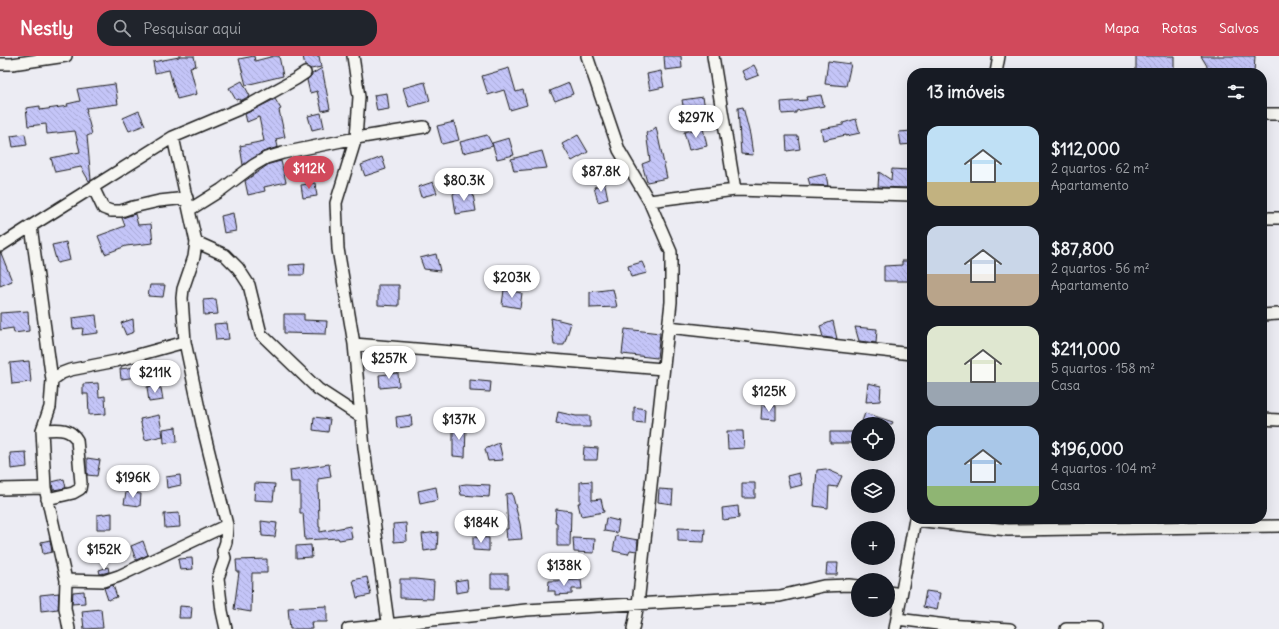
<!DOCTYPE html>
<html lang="pt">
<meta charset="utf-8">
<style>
:root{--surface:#171b24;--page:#20242c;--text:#f1f3f6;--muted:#9ea1a6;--accent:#d1495b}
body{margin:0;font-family:Delius,sans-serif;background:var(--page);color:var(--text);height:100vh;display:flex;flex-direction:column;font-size:15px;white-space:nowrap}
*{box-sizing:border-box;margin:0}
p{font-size:13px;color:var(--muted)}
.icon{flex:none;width:22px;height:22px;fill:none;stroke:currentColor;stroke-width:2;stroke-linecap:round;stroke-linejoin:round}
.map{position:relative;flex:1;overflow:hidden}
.panel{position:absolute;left:907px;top:12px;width:360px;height:456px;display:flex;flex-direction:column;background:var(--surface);border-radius:16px;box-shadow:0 4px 16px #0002}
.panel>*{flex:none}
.fabs{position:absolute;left:851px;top:361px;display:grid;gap:8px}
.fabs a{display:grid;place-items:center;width:44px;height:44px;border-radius:50%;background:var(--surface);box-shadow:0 4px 16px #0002;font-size:20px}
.price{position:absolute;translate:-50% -34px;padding:0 9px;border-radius:14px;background:#fff;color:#222;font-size:13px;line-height:26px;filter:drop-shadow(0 1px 2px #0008)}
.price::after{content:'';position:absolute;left:50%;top:24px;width:12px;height:9px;margin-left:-6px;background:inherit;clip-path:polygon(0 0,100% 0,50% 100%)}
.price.on{background:var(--accent);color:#fff}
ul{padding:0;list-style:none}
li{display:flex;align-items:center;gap:12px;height:100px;padding:0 20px}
li span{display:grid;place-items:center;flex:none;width:112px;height:80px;border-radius:12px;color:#555}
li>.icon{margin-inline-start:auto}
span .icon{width:48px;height:48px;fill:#fffc;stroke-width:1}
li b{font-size:17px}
h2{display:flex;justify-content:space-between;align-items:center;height:48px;padding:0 20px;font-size:17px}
header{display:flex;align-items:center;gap:24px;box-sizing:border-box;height:56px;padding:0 20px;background:var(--accent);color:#fff}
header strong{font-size:19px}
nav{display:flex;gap:22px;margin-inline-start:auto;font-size:14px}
.search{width:280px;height:36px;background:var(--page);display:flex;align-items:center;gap:10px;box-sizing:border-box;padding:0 14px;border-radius:16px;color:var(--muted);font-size:15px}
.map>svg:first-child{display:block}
.building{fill:url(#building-back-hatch);stroke:#1c1c1c}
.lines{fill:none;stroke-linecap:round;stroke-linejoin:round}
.street-casing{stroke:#1c1c1c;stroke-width:14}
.street{stroke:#f6f6f2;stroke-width:11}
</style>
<header>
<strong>Nestly</strong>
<div class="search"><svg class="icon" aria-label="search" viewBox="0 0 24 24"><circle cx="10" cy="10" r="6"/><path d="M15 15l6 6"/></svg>Pesquisar aqui</div>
<nav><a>Mapa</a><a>Rotas</a><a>Salvos</a></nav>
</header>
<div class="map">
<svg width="1279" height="573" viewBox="0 0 1279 573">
<defs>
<pattern id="building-back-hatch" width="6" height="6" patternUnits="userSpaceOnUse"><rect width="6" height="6" fill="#c4c5f8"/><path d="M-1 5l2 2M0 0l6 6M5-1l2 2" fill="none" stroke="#a8a9d4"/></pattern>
</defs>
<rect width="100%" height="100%" fill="#ececf3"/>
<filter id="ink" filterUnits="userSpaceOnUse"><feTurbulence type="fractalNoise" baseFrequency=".025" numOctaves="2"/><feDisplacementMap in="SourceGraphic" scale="8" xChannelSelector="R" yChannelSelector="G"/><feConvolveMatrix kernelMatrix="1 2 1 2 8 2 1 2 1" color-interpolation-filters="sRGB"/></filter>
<g filter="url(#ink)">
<path class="building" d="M179,0h15l2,10 -6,1 7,27 -20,5 -8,-29 -14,3 -2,-11 26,-5z
M254,0l1,5 19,-5h5l4,20 -37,9 -7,-26z
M303,0h16l2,11 -10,2 -6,-3z
M664,0h17l1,12 -17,2z
M1136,0h38v17h-38z
M1201,0h54l-1,17h-48l1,-7z
M828,5l23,3 -5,22 -21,-2z
M754,9l5,10 -13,5 -4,-9z
M322,12l8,41 -8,2 -5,-20 -7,2 -3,-13 4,-4 1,-2z
M509,12l7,24 7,-2 4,15 -17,5 -6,-20 -16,5 -6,-19z
M661,15l3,16 -14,3 -3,-16z
M242,25l8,15 -10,5 -1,-2 -3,1 -7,-12z
M425,26l5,19 -21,6 -6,-19z
M569,27l4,11 -18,7 -5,-10z
M115,28l3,20 -32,4 1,3h-1l6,23 -5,2 4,44 -2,1 -8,-14 -26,5 -4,-14 29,-6 -5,-21 -28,3 -1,-10 -18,2 -2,-18 14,-2v4l28,-4 -1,-2 13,-3 -3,-12z
M387,37l2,16 -12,2 -3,-16z
M821,39l3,11 -28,5v2l-14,1 -1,-12 26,-2 -1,-3z
M703,41l2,11 -21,3 -2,-11z
M275,43l6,10 -2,1 6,27 -9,2 2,8 -15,5 -20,13 -3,-19 24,-5 -5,-24 -12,5 -2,-8z
M743,51l7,28 3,20 -12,-1 -3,-46z
M139,55l6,14 -16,6 -6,-13z
M321,57l3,14 -12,3 -4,-14z
M856,63l4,14 -14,3v-1l-23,5 -2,-11 22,-4v-2z
M454,66l5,18 -17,4 -5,-18z
M656,71l11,51 -20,4 -5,-18 8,-3 -4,-29h4z
M703,72l4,18 -18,4 -5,-18z
M912,75v13l-11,1 -2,-13z
M25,78l2,11 -14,2 -2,-11z
M487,79l6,11 -30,7 -3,-11z
M578,79l10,17 -16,9 -10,-17z
M786,80h12l2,13 -13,2z
M509,82l5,17 -17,4 -5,-16z
M542,95l5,17 -33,3 -3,-12z
M382,101l4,12 -21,7 -4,-11z
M281,105l5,21 -22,5 1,4 -17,4 -3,-14 24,-17z
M892,113l16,1 1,18 -31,-1 1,-15 12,8z
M826,118l2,12 -18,-1 -2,-7z
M433,126l4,11 -16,4 -3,-10z
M315,127l2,13 -14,2 -2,-13z
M605,128l3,15 -10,3 -4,-15z
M472,133l4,22 -20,3 -3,-20 4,-3z
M233,157l3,18 -12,2 -3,-17z
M135,158l3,11 13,-1 2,19 -27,3 -21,8 -7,-18 27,-10 -3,-8z
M66,186l4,18 -13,3 -5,-18z
M0,197h1l11,28 -12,5z
M436,198l4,17 -16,-2 -4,-11z
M902,205h10v20h-28v-15l18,-1z
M642,206l5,11 -16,4 -3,-11z
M305,208l-1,11h-14l-1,-10z
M150,229h15l-2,12 -15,-1z
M378,229h21v21l-21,-1z
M613,233l4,18 -27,1v-16z
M504,234l18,3 -2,15 -18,-3z
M216,243l2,15 -14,1 -1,-15z
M28,255l1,20 -15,2 -1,-5 -13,2v-17z
M284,258h20v6l23,1 -1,13 -42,-1z
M96,259l2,18 -16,2 1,-7 -10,1 -1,-11z
M551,262l20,5 -7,22h-10z
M133,263l1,13 -8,3 -5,-12z
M833,265l4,18 -14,-2 -3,-11z
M227,267l2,16 -13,1 -2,-16z
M855,271l22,2 -1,14 -17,-2z
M625,273l35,4 -3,25 -35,-4z
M29,305l2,21 -19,2 -2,-21z
M143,305h4v15l-26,3 -1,-10 16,-2v-4z
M398,317l1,13 -19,2 -1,-13z
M470,324l21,2 -1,10 -20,-1z
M98,327l1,14 6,-1 1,18 -17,1 -1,-21h-5v-10z
M868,327l13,3 -1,15 -14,1z
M158,329v3h3l2,12 -14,2 -2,-15z
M762,349l14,1v14l-15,-1z
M634,351l11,2 -1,14 -10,-1z
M558,356l18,4h14v11h-18l-16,-4z
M865,357l28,9 -1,2h-31z
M159,359l4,21 -18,4 -5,-21z
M411,359l1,11 -15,2 -1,-11z
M314,361l16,2 -2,13 -15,-2z
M453,370l13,1 -1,30 -12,-1z
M176,371l1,15 -13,1 -1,-14z
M727,375h16l1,17 -16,1z
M830,376h28v11h-28z
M499,387l4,17 -15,1 -3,-12z
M584,391l14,1 -1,12h-14z
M26,396l1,15 -16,2 -1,-16z
M87,402l13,2 -3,16 -10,-1z
M329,408l2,13 -13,2 1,48h1v5l30,-6 2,12 -13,2 -1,-2 -33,2 -2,-27h-3v-31h-9l-1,-12z
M826,413l16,7 -5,11 -8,-1 -1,22 -14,-2 3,-36z
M799,417l3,12 -12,3 -3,-12z
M180,419l1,10 -14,3 -1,-11z
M64,423l2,9 -13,2 -1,-8z
M592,425v19l9,-1 3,13 -23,4 -3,-13h2v-21z
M255,427l20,1 -2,17 -19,-1z
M742,427h13v15h-13z
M466,428l24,1 -1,12 -28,-2 -2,-10z
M436,431l2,13 -18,4 -2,-13z
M659,433l14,1 -1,14 -14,-2z
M126,436l15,2 -1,12 -16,-2z
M512,437l8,31 2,15 -15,1 -1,-11h2l-2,-35z
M738,450l1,12 -16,2 -1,-12z
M556,453l15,2 -1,35h-13v-23l-2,-1z
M112,457v16h-15v-14z
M179,457l1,14 -15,1 -1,-14z
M606,462l13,3 -2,12 -13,-2z
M261,465l16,2 -2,14 -13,-1z
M406,467l1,18 -13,1 -1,-18z
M678,472l27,1 -1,13 -26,-1z
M438,476l-1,17 -13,2 -2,-17z
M616,480l22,4 -1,11 -7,-1 -2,4 -15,-3z
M473,481l16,1v13l-16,-1z
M573,482l22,1 -1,14 -20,-1z
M50,484l2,12 -9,2 -2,-12z
M143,485l5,14 -12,5 -5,-14z
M311,489l1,12 -16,1v-12z
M192,502l1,11 -13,1 -2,-11z
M267,503v14h-15l-1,39 -17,-3 5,-37h-2l-1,-12z
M827,507h11l-1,12h-11z
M108,511l1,5 -9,2 -1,-4z
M491,518h17v14h-17z
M367,521l4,18 -14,3 -4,-18z
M400,523h15l19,2 -1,18 -33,-1z
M467,523l1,12 -12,2 -1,-12z
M581,524l1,9h-10v5l-17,1v-4h-7l1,-10z
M113,529l4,12 -9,3 -4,-12z
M84,535l1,12 -13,1 1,-12z
M926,535l14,2 -3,17 -14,-3z
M59,537l-1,16 -17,2 -1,-16z
M180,550l12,1 -1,11h-12z
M327,550v16h-16l1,7h-22l-2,-21z
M101,553l2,19 -19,1 -2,-18z"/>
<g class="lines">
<g class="street-casing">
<path id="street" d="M353,0l6,41 -3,41 -20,65 2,46 16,95 10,104 25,181
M587,0l32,94 30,51 22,51v50l-33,302 -5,25
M713,0l22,134
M0,8h12l54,-8
M996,17l3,-17
M1262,58h17
M173,81l23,105 -2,15 -11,32 -1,9 3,44 18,86 24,97 -1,17 -3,9 2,7 -7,20 4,33 4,18
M93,131l10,21 8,3h10l12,-4 26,-6 28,-3
M649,145l86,-11 177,5
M189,154l32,-20 33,-25 12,-7 17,-5 73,-15 68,-11
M1262,162h17
M31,170l21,154 -2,27 -8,23 3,58 21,92 -1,28 4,21
M196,186l29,13 13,13 11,17 12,49 57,55 43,28
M0,190l31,-20 142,-89 78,-33 45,-25 9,-6
M1262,259l17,-1
M668,271l244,27
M354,288l309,25
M52,324l10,-7 8,-3 46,-9 69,-19
M1262,363l17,1
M42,374c13,0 27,-4 35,10l4,43 -1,6 -7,4 -26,6
M0,433l45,-1
M915,464l93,10 271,-4
M66,524l38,1 15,-5 108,-51
M888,536l13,2
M897,563l49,6 64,4
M348,573l178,-19 254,-14 43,-10 26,-1 9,1
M895,573l20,-110
M1066,573h32"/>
</g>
<use href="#street" class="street"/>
</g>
</g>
</svg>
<div class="fabs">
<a><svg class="icon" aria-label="locate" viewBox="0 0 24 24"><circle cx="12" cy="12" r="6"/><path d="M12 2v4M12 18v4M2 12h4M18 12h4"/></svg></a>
<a><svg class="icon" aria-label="layers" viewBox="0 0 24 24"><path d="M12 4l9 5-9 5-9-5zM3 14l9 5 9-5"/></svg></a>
<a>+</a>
<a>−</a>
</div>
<b class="price" style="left:696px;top:83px">$297K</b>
<b class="price on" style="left:309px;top:134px">$112K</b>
<b class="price" style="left:601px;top:137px">$87.8K</b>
<b class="price" style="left:464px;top:146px">$80.3K</b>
<b class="price" style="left:512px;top:243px">$203K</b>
<b class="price" style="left:389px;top:324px">$257K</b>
<b class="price" style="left:155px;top:338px">$211K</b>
<b class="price" style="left:769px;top:357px">$125K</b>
<b class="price" style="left:459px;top:385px">$137K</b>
<b class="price" style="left:133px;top:443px">$196K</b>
<b class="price" style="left:481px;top:488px">$184K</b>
<b class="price" style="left:104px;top:515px">$152K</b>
<b class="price" style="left:564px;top:531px">$138K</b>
<section class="panel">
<h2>13 imóveis<svg class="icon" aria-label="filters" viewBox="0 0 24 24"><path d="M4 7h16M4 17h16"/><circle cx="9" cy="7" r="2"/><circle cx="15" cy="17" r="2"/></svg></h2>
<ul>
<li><span style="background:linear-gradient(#bfe0f5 70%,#c2b280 0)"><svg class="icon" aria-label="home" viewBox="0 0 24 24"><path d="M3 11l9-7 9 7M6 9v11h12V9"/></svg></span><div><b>$112,000</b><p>2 quartos · 62 m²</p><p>Apartamento</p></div></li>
<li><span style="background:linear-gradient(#c9d6e8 60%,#b9a48a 0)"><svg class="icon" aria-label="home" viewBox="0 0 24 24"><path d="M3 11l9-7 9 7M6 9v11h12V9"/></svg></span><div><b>$87,800</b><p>2 quartos · 56 m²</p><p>Apartamento</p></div></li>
<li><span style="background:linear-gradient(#dfe7d0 70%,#9aa5b1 0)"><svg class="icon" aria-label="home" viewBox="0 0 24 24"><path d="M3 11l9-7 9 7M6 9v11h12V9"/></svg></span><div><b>$211,000</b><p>5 quartos · 158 m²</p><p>Casa</p></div></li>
<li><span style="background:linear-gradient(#a9c7e8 75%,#8fb573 0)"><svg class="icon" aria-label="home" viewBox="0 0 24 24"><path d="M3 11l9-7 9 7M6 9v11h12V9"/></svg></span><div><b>$196,000</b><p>4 quartos · 104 m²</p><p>Casa</p></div></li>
</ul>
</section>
</div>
